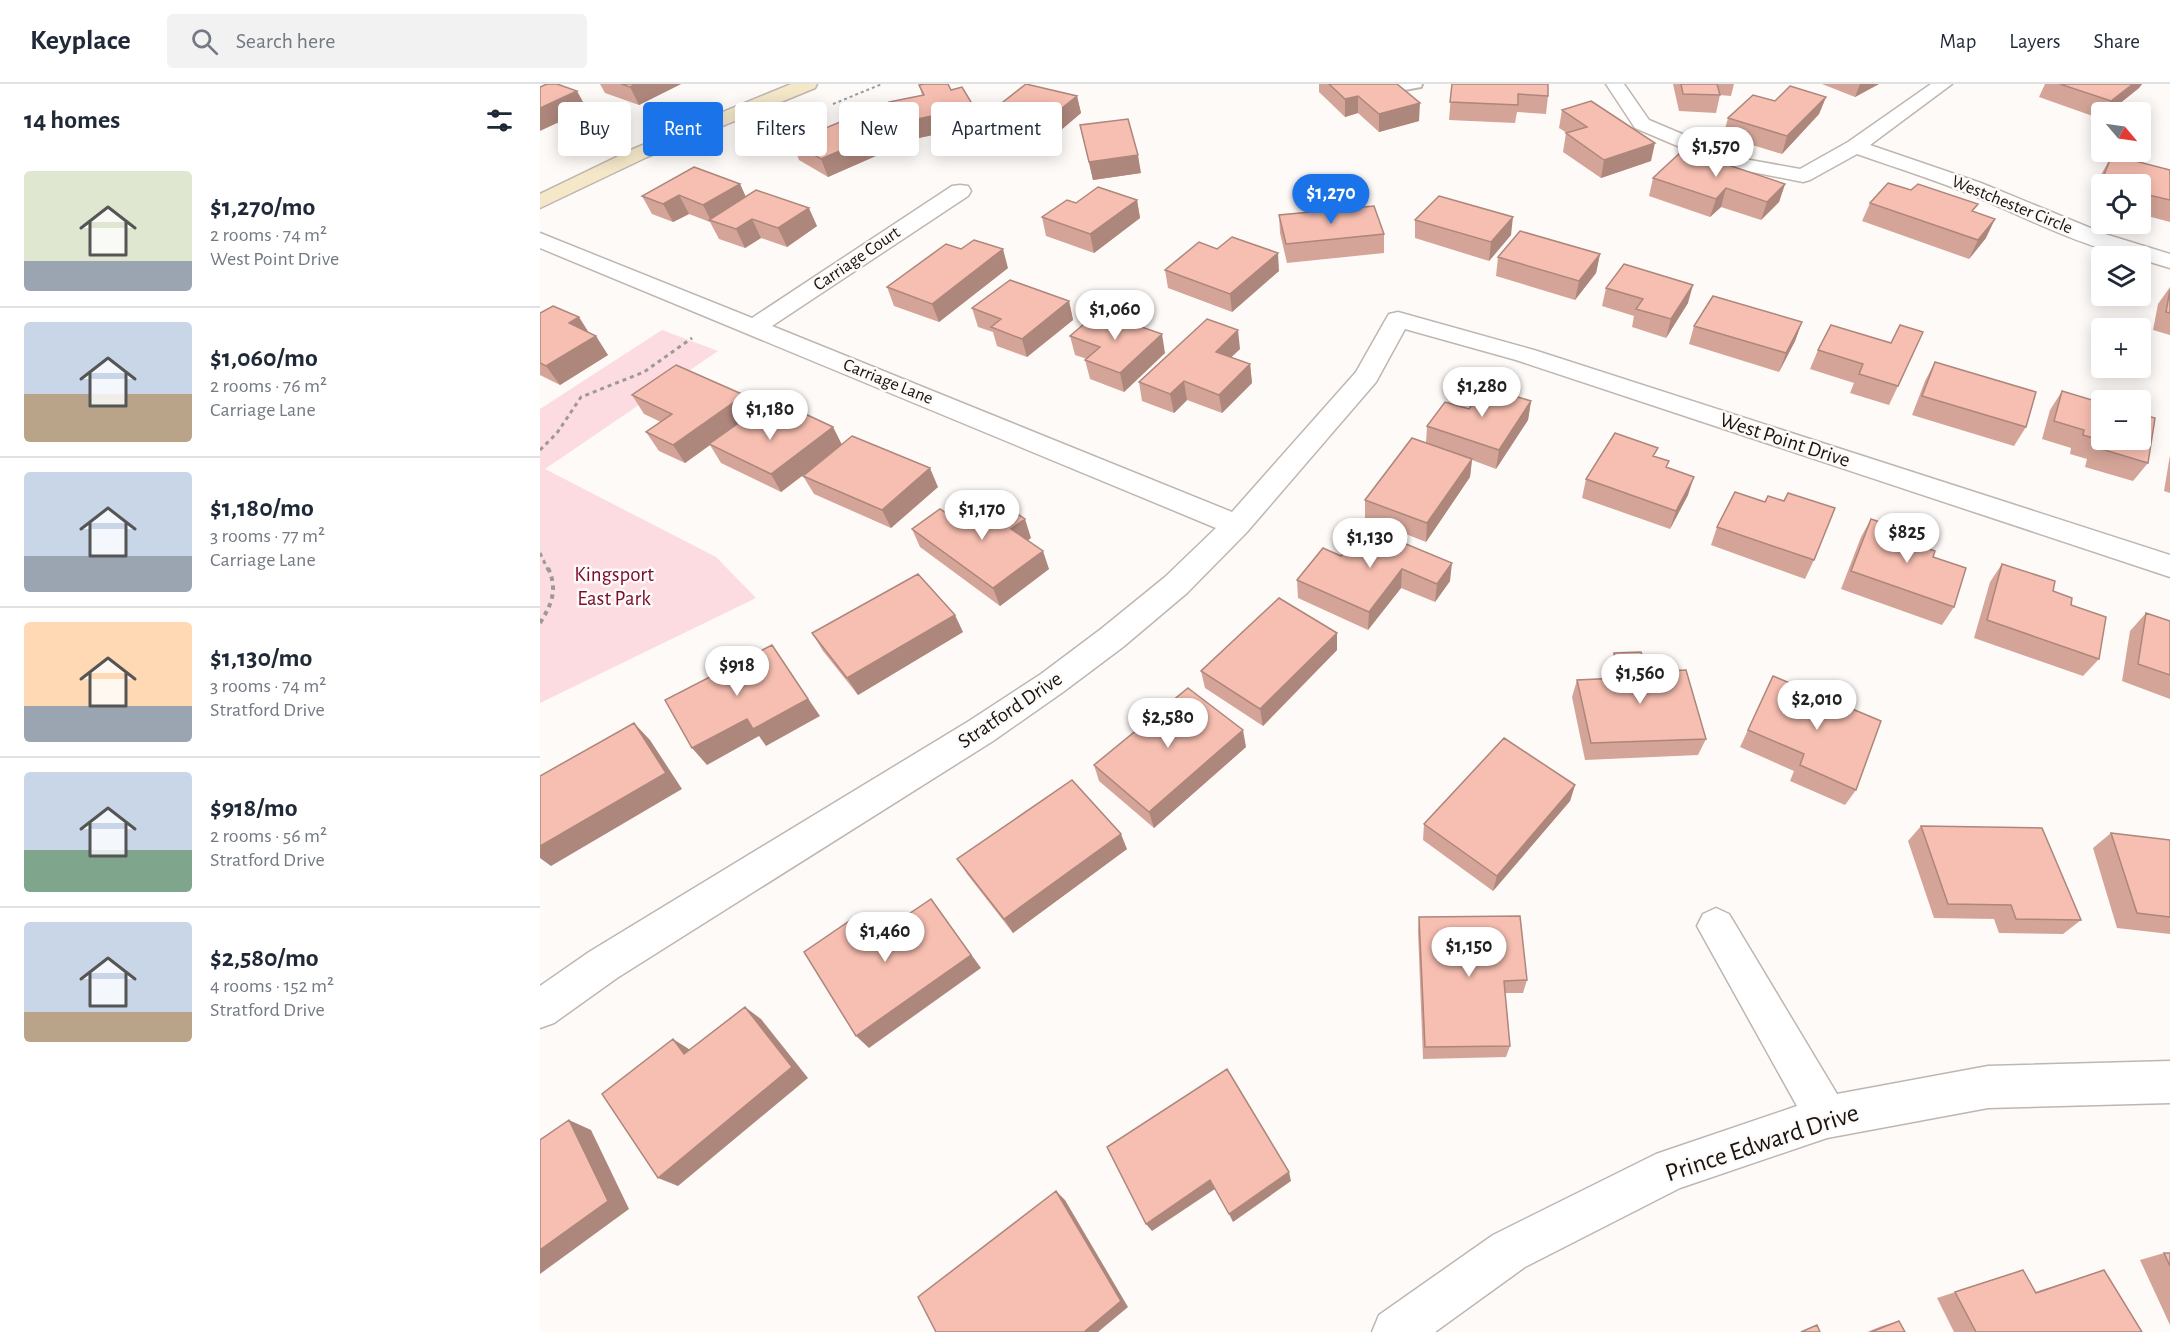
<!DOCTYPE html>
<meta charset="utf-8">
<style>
:root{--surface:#fff;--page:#f2f2f3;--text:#1f2937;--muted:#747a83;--line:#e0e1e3;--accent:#1a73e8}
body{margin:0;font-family:"Alegreya Sans",sans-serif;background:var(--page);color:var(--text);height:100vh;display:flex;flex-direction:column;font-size:22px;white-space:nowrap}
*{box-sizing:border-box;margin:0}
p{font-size:20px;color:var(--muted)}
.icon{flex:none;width:33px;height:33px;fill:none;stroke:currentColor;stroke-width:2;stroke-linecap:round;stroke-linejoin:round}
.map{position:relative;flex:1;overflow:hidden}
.drawer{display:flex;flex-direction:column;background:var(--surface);width:540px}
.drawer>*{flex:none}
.guide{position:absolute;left:18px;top:18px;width:570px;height:54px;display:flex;gap:12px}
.needle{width:39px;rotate:119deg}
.fabs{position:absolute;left:1551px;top:18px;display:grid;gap:12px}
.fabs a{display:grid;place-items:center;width:60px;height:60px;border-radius:6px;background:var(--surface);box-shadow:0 3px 15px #0003;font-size:30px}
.price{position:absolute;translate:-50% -51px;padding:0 14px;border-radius:21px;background:#fff;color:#222;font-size:20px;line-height:39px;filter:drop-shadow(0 2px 3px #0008)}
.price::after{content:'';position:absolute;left:50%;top:36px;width:18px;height:14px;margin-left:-9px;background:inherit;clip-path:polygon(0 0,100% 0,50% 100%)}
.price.selected{background:var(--accent);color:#fff}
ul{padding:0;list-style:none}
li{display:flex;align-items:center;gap:18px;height:150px;padding:0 24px}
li+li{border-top:2px solid var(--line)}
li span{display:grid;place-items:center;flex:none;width:168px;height:120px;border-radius:6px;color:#555}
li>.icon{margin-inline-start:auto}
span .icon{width:72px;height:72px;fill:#fffc;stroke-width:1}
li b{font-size:26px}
h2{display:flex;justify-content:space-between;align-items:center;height:72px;padding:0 24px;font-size:26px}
.tag{padding:0 21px;border-radius:6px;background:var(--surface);box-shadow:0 3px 15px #0003;font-size:21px;line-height:54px}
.tag.selected{background:var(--accent);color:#fff}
header{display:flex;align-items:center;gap:36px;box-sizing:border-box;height:84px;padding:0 30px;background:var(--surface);border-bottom:2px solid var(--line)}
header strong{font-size:28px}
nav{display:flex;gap:33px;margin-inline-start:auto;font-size:21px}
.search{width:420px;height:54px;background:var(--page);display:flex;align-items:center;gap:15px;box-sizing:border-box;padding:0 21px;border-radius:6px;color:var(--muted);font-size:22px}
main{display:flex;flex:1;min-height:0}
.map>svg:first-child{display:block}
.green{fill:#fcdce0}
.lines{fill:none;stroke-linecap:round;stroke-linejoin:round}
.lane-casing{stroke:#bfb6b0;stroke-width:4}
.street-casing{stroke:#bfb6b0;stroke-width:3}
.secondary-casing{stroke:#bfb6b0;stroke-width:3}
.path-far2{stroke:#9d9997;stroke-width:2;stroke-dasharray:3 3;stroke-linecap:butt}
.path-far1{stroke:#9d9997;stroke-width:3;stroke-dasharray:4 4;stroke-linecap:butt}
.path{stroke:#9d9997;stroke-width:4;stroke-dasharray:4.5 4.5;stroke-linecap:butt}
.lane{fill:#fff;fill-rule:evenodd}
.street{fill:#fff;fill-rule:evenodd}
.secondary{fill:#f5e8c9;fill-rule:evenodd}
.wall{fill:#d4a498}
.shaded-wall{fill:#ad867c}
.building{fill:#f7bfb1;stroke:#ad867c;stroke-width:1.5}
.labels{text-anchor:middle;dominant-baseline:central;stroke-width:5;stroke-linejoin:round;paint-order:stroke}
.far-street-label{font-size:18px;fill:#171411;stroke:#fefaf8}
.street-label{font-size:21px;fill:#171411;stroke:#fefaf8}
.park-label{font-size:21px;fill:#7b0d33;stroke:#fefaf8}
.near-street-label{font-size:26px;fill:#171411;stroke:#fefaf8}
</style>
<header>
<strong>Keyplace</strong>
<div class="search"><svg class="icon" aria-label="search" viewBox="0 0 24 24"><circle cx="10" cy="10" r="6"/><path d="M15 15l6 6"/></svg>Search here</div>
<nav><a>Map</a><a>Layers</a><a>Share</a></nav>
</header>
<main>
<section class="drawer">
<h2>14 homes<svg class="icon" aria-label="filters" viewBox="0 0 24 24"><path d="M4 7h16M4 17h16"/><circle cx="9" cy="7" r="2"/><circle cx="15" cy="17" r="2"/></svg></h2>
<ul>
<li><span style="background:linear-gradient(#dfe7d0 75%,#9aa5b1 0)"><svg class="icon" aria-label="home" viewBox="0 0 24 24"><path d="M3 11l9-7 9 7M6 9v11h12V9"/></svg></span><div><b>$1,270/mo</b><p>2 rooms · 74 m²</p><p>West Point Drive</p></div></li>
<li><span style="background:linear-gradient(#c9d6e8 60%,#b9a48a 0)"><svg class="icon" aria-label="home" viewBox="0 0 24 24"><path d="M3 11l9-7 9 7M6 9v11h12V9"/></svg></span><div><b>$1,060/mo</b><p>2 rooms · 76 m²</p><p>Carriage Lane</p></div></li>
<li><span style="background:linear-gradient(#c9d6e8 70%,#9aa5b1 0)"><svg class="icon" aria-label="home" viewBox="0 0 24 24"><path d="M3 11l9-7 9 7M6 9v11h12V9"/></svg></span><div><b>$1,180/mo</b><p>3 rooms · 77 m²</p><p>Carriage Lane</p></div></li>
<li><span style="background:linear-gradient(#ffd9b3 70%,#9aa5b1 0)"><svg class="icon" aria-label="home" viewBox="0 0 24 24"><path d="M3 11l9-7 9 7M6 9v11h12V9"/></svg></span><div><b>$1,130/mo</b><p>3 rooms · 74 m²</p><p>Stratford Drive</p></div></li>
<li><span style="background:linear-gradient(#c9d6e8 65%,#7fa58c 0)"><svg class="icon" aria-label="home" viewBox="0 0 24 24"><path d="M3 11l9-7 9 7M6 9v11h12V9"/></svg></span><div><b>$918/mo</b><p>2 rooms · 56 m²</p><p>Stratford Drive</p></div></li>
<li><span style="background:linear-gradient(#c9d6e8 75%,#b9a48a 0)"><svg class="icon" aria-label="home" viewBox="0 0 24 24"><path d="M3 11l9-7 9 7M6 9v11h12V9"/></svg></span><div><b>$2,580/mo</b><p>4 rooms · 152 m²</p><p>Stratford Drive</p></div></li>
</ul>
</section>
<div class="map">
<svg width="1630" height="1248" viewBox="0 0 1630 1248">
<rect width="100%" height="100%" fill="#fefaf8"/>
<path class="green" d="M122,246l56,21 -173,118 171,88 40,41 -216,105v-294z"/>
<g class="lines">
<g class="lane-casing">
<path id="lane" d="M855,0h27l-1,3 -38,7 -7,-4 2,-3z"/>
</g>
<g class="street-casing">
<path id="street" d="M1066,0h18l25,36 90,38 61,11 48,-27 83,-58h21l-82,61 111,38 124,51 65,20v14l-30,-9v-3c-39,0 -123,-42 -163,-59 -39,-16 -80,-29 -120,-43l-47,26 -7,2 -76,-15 -92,-39z
M420,101l8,1 3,5 -3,5 -196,130 460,186 124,-140 30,-53 3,-5 9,-2 136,38 636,205v22l-654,-217 -111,-31 -29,53 -129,150 -60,61 -64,54 -60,45 -70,49 -376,237 -63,45 -14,5v-42l49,-34 380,-231 72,-47 60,-45 64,-52 51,-49 -676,-280v-15l212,85 200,-132z
M1176,824l13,6 108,180 151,-28 182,-5v42l-182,5 -161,30 -147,50 -155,79 -90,65h-63l7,-17 114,-80 163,-81 141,-48 -100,-180 6,-12z"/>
</g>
<g class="secondary-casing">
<path id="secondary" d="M251,0h26l-2,4 -168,69 -107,51v-14l93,-45z"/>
</g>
<path class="path-far2" d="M293,20l49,-20"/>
<path class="path-far1" d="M0,366l17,-17 24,-36 63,-25 48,-34
M0,469l8,17"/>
<path class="path" d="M0,539c12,-19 18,-34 8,-55"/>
<use href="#lane" class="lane"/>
<use href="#street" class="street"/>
<use href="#secondary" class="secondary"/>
</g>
<path class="wall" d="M60,0h81l-42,21 -34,-12z
M779,0h78l22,37 -40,11 -21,-19 -13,4 -26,-25z
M912,0l96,12 -2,18 -29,-2 -2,11 -66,-3z
M1133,0h61l-3,12 -11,-1 -4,18 -37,-2z
M1282,0h57l-24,13z
M1505,0h97l-3,4 -30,24h-7l-1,7 -62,-22z
M379,1l32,5 23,17 5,18 -74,16 -10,-21 -6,-18 33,-7z
M537,12l4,17 -20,17 -24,-6 -11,9 -27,-6 -5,-18z
M1286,13l-7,17 -37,40 -59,-18 5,-18 47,-17z
M1022,26l89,51 -50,17 -38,-26 3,-19h1l-8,-5z
M540,41l61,48 -48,7z
M252,58l102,6 -66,29 -29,-17z
M1572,71l58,15v52l-30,-8v-30h-38v11l-9,-2 9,-20z
M1113,94l132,6 -6,18 -18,18 -40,-13 -11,10 -61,-21z
M200,100l6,13 71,29 -30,21 -26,-9 -16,10 -26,-9 -9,-17 -21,-8 -16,8 -21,-8 -10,-18z
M597,116l3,18 -46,35 -48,-17 -4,-19 34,-14z
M1330,119l116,35 -17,21 -107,-38z
M739,131l105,19v19l-97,10 -7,-30z
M875,136l96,15 -22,26 -74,-23z
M1060,170l-4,19 -21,27 -79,-24 2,-19z
M468,184l-69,54 -45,-16 -7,-19z
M625,186l114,1 -47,41 -64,-24z
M1630,203v48l-17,-5 5,-26z
M1066,204l82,15 -22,35 -34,-11 2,-11 -32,-10z
M529,217l4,19 -46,37 -30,-11 -4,-14 -15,-5 -6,-19z
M0,229l49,20 19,22 -48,30 -20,-10z
M1262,238l-7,19 -16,31 -90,-28 5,-18z
M1291,241l67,61 -9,19 -39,-12 4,-10 -44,-14 8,-19z
M530,252l95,17 -41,39 -34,-13 -5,-19 2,-1 -12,-4z
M700,265l-9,8 19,7 2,19 -30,30 -35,-13 -13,13 -32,-12 -3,-19z
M1395,278l91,65 -12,19 -102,-31 13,-34z
M1522,307l86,72 -15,18 -48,-14 2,-8 -17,-5 1,-6 -29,-9 8,-29z
M92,311h112l10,19 -2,2 27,12 54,-1 9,18 96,42 -47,41 -77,-34 -11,-18 15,-12 -37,28 -60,-29 -11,-18 -25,18 -26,-12 -13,-19 15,-10 -17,-8z
M991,317l-3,19 -32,49 -24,-9 -2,17 -44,65 -61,-24v-18l61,-57 1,-17 42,-17z
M1630,371v38l-6,-2z
M1115,373l12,10 21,28 -18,34 -88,-31 4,-19z
M1225,418l49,58 -9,19 -94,-34 6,-18z
M1331,435l62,38 21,50 -12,18 -101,-36 20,-52z
M418,437l73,17 -3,2 21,29 -49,37 -80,-59 -8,-18z
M825,443l85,54 -15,21 -34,-14 -33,42 -70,-32 -1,-18 44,-24z
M1462,480l51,27 18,14 28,54 -16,17 -109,-38 16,-56z
M1606,529l24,8v78l-48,-18 8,-50z
M423,548l-105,63 -35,-44 -11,-18z
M797,549v17l-74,76 -58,-38 -4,-17z
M1074,569l92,86 -8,16 -113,5 -13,-63 5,-17 33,-2 -2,-7z
M1233,592l83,114 -11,15 -55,-24 4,-10 -54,-24z
M706,663l-92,81 -55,-47 -5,-16z
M1035,701l-5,16 -77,90 -70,-51 1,-16z
M1381,742l160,94 -18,14 -64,-1 -5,-14 -60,-1 -26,-77z
M1571,749l59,7v94l-53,-6 -24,-80z
M587,765l-114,84 -46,-59 -10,-15z
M879,833l108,63 -4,13h-18l5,53 -4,11 -83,2 -5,-128z
M1624,1169h6v72l-30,-65z
M1483,1186l12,22 69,-22 38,62h-188l-17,-34z
M1359,1237l6,11h-38l15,-6z"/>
<path class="shaded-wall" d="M96,0h45l-42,21 -9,-18z
M1320,0h19l-24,13z
M1593,0h9l-3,4 -30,24h-4l6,-11z
M37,7l10,18 -47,22v-23z
M537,12l4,17 -20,17 -4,-18z
M818,12v17l-13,4v-18z
M1286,13l-7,17 -37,40 5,-18z
M880,19l-1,18 -40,11v-18z
M434,23l5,18 -74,16 -6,-18z
M493,23l4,17 -11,9 -4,-18z
M348,46l6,18 -66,29 -7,-18z
M1115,59l-4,18 -50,17 3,-18z
M598,71l3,18 -48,7 -4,-18z
M200,100l8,18 -37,19 -8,-16z
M1245,100l-6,18 -18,18 6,-18z
M1186,104l-5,19 -11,10 6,-18z
M139,111l10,19 -16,8 -10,-18z
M597,116l3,18 -46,35 -4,-19z
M269,124l8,18 -30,21 -9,-19z
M973,133l-2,18 -22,26 2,-19z
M212,135l9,19 -16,10 -9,-19z
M1455,135l-9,19 -17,21 9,-19z
M463,165l5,19 -69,54 -7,-18z
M738,169l1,18 -47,41 -2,-18z
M1060,170l-4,19 -21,27 4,-19z
M1153,201l-5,18 -22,35 5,-19z
M529,217l4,19 -46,37 -5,-18z
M39,233l12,19 -22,-13z
M1262,238l-7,19 -16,31 7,-19z
M698,246l2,19 -22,21 -2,-18z
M622,250l3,19 -41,39 -4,-19z
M56,252l12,19 -48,30 -14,-19z
M710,280l2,19 -30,30 -3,-18z
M644,297l3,19 -13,13 -4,-19z
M204,311l10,19 -43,31 -2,-1 1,1 -25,18 -12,-18z
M991,317l-3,19 -32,49 3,-19z
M293,343l9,18 -61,47 -10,-18z
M932,375l-2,18 -44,65 1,-19z
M390,384l8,19 -47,41 -9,-18z
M1154,393l-6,18 -18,34 6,-18z
M485,435l6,19 -13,9 -7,-18z
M503,467l6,18 -49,37 -7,-18z
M912,479l-2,18 -15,21 2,-18z
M862,485l-1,19 -33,42 1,-18z
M415,531l8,17 -105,63 -11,-17z
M797,549v17l-74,76 -3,-17z
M244,579l36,53 -54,30 -7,-10 -52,29 -15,-17z
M94,639l16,17 32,49 -131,77 -11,-8v-12z
M703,646l3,17 -92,81 -5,-16z
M1035,701l-5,16 -77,90 4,-15z
M581,750l6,15 -114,84 -9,-14z
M391,815l50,69 -112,80 -13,-12z
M318,831l12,14 16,23 -13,-14z
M205,923l16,12 47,59 -130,108 -20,-8z
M133,955l19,12 -8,3z
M29,1036l22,10 38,79 -89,65v-24z
M749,1088l2,9 -58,41 -4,-8z
M670,1096l5,9 -63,42 -6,-7z
M516,1107l9,9 63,107 -30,25h-14z"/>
<path class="building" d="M7,0h10l20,7 -37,17v-21z
M81,0h15l-6,3z
M384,0h24l3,6 11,-3 12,20 -75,16 -10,-21 35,-7 -5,-10z
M486,0l51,12 -20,16 -24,-5 -11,8 -28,-6z
M789,0h68l23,19 -41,11 -21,-18 -13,3z
M912,0h96v12l-30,-2v11l-68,-3z
M1141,0h36l3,11 -37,-1z
M1520,0h73l-22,17z
M1250,2l36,11 -39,39 -59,-18 25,-23 22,6z
M1051,17l64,42 -51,17 -38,-27 21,-6 -25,-17z
M319,30l29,16 -67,29 -29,-17z
M588,35l10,36 -49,7 -9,-37z
M1143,66l102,34 -18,18 -41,-14 -10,11 -63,-21z
M1572,71l58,15v30l-30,-7v-9h-16l1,-3 -21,-6z
M154,83l46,17 -37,21 -24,-10 -16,9 -21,-8z
M1348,99l23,7 7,-6 60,20 -6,7 23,8 -17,21 -108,-37z
M558,103l39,13 -47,34 -48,-17 25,-17 9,3z
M216,106l53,18 -31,20 -26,-9 -16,10 -27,-9z
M899,112l74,21 -22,25 -76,-22z
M834,122l10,28 -98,10 -7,-29z
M980,147l80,23 -21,27 -81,-24z
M692,153l46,16 -48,41 -65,-24 34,-28 18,7z
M434,156l29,9 -71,55 -45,-17 59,-43 15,5z
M1084,180l69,21 -22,34 -35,-10 7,-10 -37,-11z
M470,196l59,21 -47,38 -31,-12 10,-8 -29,-11z
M1630,206v23l-4,-1z
M1173,212l89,26 -16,31 -92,-27z
M13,222l26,11 -10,6 27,13 -50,30 -6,-3v-50z
M558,228l64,22 -42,39 -35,-13 15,-13 -30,-11z
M667,235l31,11 -22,22 34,12 -31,31 -35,-14 -14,13 -31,-12z
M1291,241l60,18 9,-18 23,7 -25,54 -39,-12 4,-10 -45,-14z
M1395,278l101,30 -10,35 -104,-31z
M136,281l68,30 -71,50 -27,-13 26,-18 -40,-19z
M945,303l46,14 -32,49 -72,-24 18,-24 24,7z
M1522,307l40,12v37h38v-26l15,4 -7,45 -50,-15 2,-8 -17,-5 1,-5 -30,-9z
M261,328l32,15 -62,47 -62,-30 41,-29 29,13z
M1075,349l43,15 -5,8 16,5 -3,6 28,10 -18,34 -90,-32z
M312,352l78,32 -48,42 -79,-34z
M872,354l60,21 -45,64 -62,-23z
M1195,408l30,10 3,-6 16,5 4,-8 47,15 -21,52 -97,-33z
M453,413l32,22 -14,10 32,22 -50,37 -81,-59 28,-20 18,12z
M1331,435l49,17 -3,9 18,6 -2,6 33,11 -12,39 -103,-36z
M825,443l87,36 -15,21 -35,-15 -33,43 -72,-32 26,-32 18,8z
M1462,480l53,17 -2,10 19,7 -1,7 35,12 -7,42 -112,-39z
M378,490l37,41 -108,63 -35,-45z
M739,514l58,35 -77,76 -59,-38z
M1606,529l24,8v54l-32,-11z
M232,561l36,54 -55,30 -6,-10 -55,29 -27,-48z
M1101,568l6,20 39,-2 20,69 -115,4 -14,-63 42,-2 -5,-25z
M1233,592l108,45 -25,69 -56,-25 4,-11 -56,-24z
M648,604l55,42 -94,82 -55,-47z
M94,639l32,50 -126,73v-70z
M964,654l71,47 -78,91 -73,-52z
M532,696l49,54 -117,85 -47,-60z
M1381,742l121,2 39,92 -65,-1 -5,-14 -63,-1z
M1571,749l59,7v77l-33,-4z
M391,815l40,56 -115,81 -52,-84 54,-37 15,23z
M980,832l7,64 -23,1 6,65 -85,1 -6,-130z
M205,923l47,60 -134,111 -56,-84 71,-55 11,15z
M687,985l62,103 -60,42 -19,-34 -64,44 -39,-77z
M29,1036l39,81 -68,49v-110z
M516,1107l65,110 -37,31h-148l-18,-35z
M1624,1169h6v13z
M1483,1186l13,23 68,-23 38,62h-166l-21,-40z
M1359,1237l6,11h-34z
M1277,1241l3,7h-19z"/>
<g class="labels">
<g class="far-street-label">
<text transform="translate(1472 121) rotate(22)">Westchester Circle</text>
<text transform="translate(317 175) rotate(-34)">Carriage Court</text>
<text transform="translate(348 298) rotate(22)">Carriage Lane</text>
</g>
<g class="street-label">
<text transform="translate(1245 356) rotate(18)">West Point Drive</text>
<text transform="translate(470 626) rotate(-34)">Stratford Drive</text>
</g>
<g class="park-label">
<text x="74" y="490">Kingsport<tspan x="74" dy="24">East Park</tspan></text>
</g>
<g class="near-street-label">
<text transform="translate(1222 1059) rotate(-18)">Prince Edward Drive</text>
</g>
</g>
</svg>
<div class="fabs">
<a><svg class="needle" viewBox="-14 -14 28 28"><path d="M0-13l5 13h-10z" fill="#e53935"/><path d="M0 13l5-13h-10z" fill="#747a83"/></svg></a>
<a><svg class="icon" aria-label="locate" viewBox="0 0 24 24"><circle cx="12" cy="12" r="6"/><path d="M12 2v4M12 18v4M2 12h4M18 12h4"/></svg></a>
<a><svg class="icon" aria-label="layers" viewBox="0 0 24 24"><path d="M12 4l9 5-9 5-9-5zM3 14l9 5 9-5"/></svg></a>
<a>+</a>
<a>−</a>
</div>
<b class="price" style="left:1176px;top:94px">$1,570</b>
<b class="price selected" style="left:791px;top:141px">$1,270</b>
<b class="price" style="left:575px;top:257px">$1,060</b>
<b class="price" style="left:942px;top:334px">$1,280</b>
<b class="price" style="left:230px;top:357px">$1,180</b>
<b class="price" style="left:442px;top:457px">$1,170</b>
<b class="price" style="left:1367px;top:480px">$825</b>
<b class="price" style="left:830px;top:485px">$1,130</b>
<b class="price" style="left:197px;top:613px">$918</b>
<b class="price" style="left:1100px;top:621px">$1,560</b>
<b class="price" style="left:1277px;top:647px">$2,010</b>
<b class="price" style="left:628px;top:665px">$2,580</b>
<b class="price" style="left:345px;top:879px">$1,460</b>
<b class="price" style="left:929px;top:894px">$1,150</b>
<div class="guide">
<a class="tag">Buy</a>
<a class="tag selected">Rent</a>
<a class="tag">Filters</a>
<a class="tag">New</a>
<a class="tag">Apartment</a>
</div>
</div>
</main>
